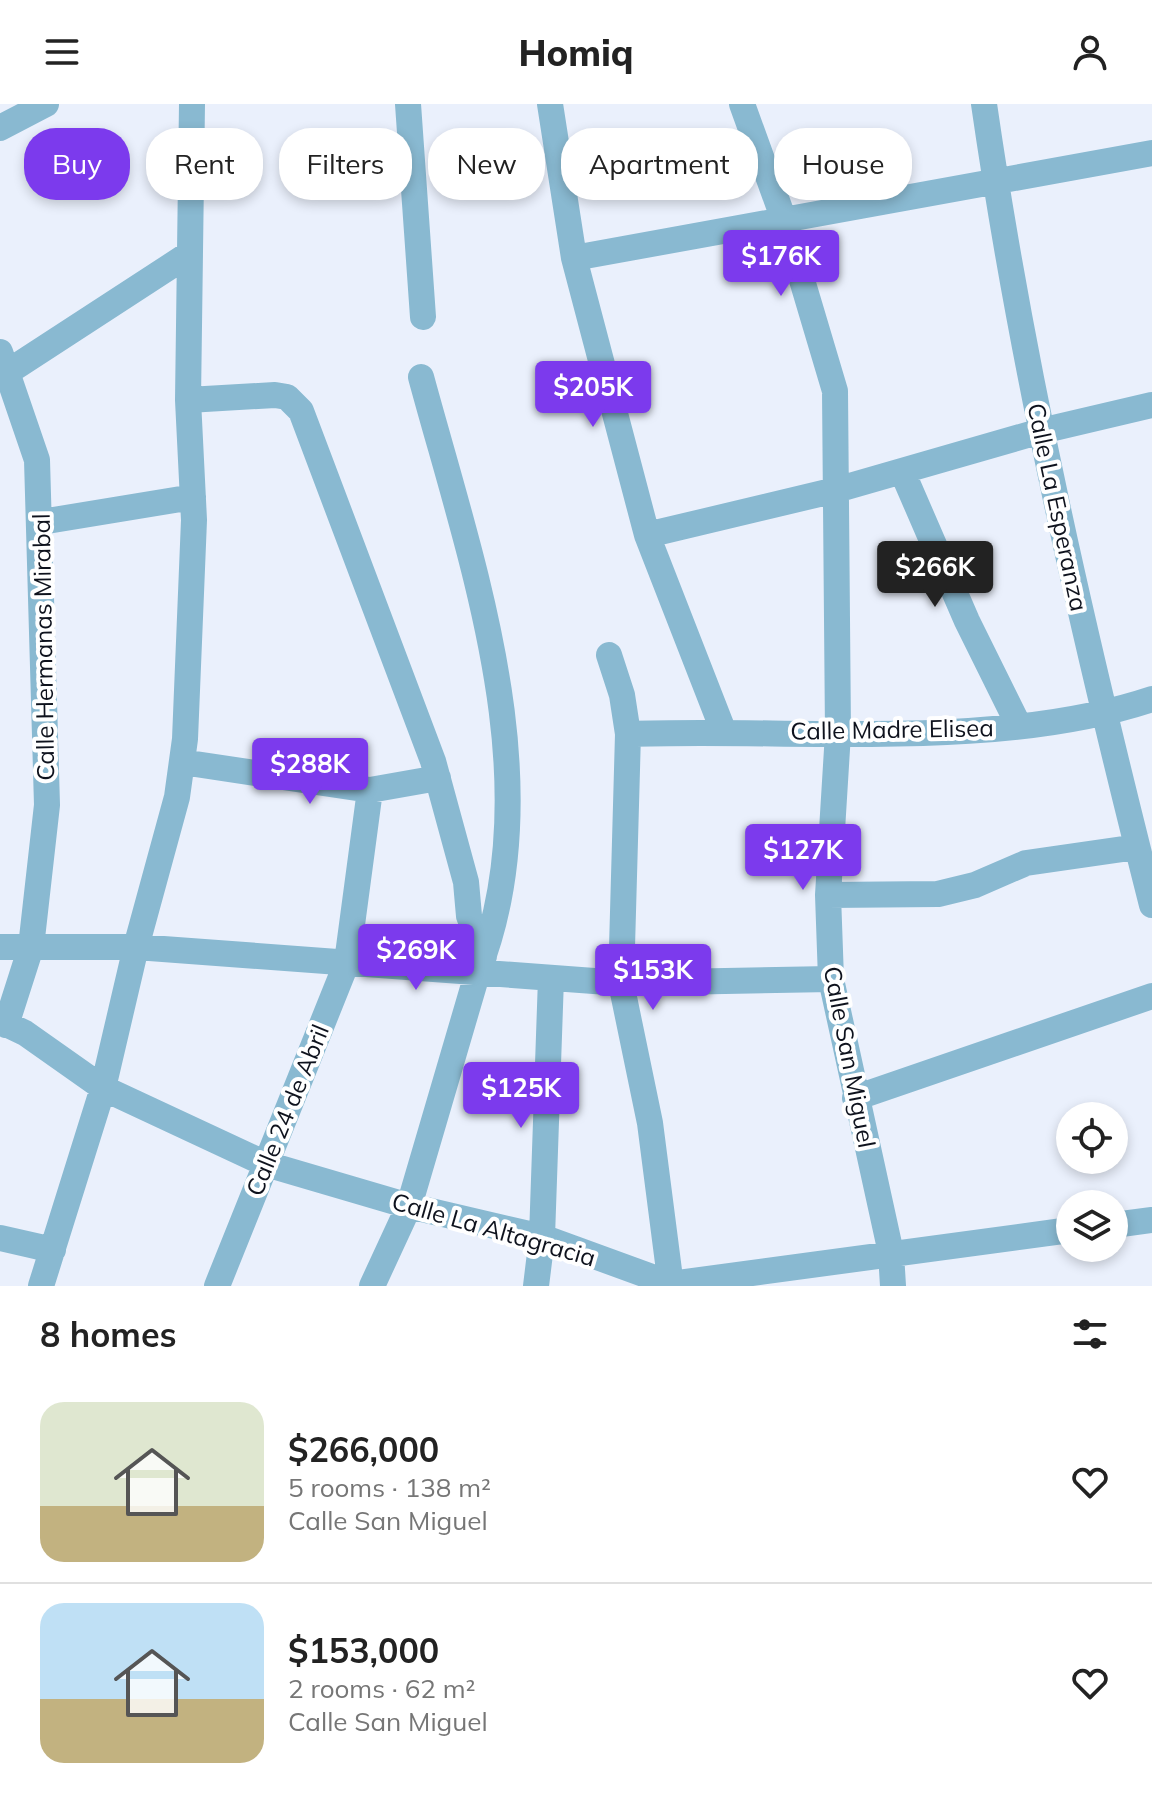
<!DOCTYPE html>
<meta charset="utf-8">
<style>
:root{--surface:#fff;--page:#f6f6f6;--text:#222;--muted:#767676;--line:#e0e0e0;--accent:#7c3aed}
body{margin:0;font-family:Mulish,sans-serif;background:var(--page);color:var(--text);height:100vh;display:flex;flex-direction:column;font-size:30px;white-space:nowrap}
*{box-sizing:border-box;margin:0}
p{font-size:26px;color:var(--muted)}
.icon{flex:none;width:44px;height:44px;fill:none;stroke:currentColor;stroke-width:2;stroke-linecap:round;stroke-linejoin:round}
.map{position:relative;height:1182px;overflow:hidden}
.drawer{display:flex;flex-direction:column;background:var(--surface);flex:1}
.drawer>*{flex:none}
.top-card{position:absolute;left:24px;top:24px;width:1104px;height:72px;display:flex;gap:16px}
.tools{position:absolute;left:1056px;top:998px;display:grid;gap:16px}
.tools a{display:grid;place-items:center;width:72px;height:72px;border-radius:50%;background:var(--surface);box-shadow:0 4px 12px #0003;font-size:40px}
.price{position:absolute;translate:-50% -68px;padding:0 18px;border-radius:8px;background:var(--accent);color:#fff;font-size:26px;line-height:52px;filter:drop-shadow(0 2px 4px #0008)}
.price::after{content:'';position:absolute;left:50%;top:48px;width:24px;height:18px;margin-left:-12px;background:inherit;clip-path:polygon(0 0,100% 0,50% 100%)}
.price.on{background:#222;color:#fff}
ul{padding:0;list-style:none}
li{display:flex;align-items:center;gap:24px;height:200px;padding:0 40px}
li+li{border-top:2px solid var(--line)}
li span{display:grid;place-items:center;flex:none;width:224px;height:160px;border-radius:24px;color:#555}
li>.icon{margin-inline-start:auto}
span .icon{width:96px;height:96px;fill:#fffc;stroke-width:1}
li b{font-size:34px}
h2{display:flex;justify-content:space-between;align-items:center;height:96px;padding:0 40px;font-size:34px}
.chip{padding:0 28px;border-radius:32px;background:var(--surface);box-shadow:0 4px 12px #0003;font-size:28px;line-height:72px}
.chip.on{background:var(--accent);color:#fff}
header{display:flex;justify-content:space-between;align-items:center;height:104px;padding:0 40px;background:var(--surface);font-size:36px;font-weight:800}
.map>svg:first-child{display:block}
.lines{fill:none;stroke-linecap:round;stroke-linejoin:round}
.street{stroke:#89b9d1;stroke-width:26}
.labels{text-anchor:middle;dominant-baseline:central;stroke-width:8;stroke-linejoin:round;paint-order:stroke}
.street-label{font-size:24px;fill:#0e121d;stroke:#fff}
</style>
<header><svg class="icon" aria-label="menu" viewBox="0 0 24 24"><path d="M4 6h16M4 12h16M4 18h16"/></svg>Homiq<svg class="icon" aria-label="person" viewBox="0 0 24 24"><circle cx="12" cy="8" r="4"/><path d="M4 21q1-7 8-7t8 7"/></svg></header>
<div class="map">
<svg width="1152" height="1182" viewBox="0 0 1152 1182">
<rect width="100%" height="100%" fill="#eaf0fc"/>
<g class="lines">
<path class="street" d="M408,0l15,213
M550,0l24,154 73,277 76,195
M742,0l43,119 50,168 3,342 -10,162 3,84 60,274 2,33
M984,0c39,270 101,537 168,801
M0,24l46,-24
M574,154l578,-105
M0,248l37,108 10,345 -16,142 -25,78
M0,273l189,-123
M188,296l87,-5 12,2 14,14 132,350 33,121 3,34 15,40
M902,367l65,150 51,103
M41,418l152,-25
M647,431l189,-45 205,-59 111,-26
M609,551l13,40 6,39 -7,249 29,140 21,163
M628,630c165,-6 369,17 524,-35
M182,658l188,28 68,-12
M828,791l110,-1 37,-9 51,-22 111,-16
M0,843h136l485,36 210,-4
M0,917l25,12 78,55 163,76 143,42 133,31 129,47 399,-54
M855,994l297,-102
M1114,1121l38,-5
M0,1134l53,12
M41,1182l62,-198 33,-141 41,-150 8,-58 9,-219 -6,-120 4,-296
M217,1182l130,-324 23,-172
M372,1182l37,-80 69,-235c74,-188 -7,-409 -57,-594
M536,1182l6,-49 9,-259"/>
</g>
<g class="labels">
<g class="street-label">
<text transform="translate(1058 403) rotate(78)">Calle La Esperanza</text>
<text transform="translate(43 543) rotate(-91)">Calle Hermanas Mirabal</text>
<text transform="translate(892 625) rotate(-1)">Calle Madre Elisea</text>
<text transform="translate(850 953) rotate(79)">Calle San Miguel</text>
<text transform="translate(287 1006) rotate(-68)">Calle 24 de Abril</text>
<text transform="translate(494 1125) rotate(16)">Calle La Altagracia</text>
</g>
</g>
</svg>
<div class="tools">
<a><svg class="icon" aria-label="locate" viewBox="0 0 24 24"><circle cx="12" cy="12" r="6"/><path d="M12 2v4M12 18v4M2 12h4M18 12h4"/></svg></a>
<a><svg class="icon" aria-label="layers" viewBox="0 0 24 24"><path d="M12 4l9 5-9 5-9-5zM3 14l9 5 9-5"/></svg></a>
</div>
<b class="price" style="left:781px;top:194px">$176K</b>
<b class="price" style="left:593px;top:325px">$205K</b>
<b class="price on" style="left:935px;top:505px">$266K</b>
<b class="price" style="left:310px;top:702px">$288K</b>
<b class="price" style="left:803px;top:788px">$127K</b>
<b class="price" style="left:416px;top:888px">$269K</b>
<b class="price" style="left:653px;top:908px">$153K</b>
<b class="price" style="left:521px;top:1026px">$125K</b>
<div class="top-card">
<a class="chip on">Buy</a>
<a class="chip">Rent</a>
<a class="chip">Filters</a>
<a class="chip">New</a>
<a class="chip">Apartment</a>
<a class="chip">House</a>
</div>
</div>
<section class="drawer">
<h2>8 homes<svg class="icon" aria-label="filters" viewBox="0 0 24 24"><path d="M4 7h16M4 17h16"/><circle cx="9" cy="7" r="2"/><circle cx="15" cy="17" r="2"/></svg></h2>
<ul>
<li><span style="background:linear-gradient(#dfe7d0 65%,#c2b280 0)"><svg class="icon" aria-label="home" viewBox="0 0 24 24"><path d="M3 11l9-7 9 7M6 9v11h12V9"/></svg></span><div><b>$266,000</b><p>5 rooms · 138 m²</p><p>Calle San Miguel</p></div><svg class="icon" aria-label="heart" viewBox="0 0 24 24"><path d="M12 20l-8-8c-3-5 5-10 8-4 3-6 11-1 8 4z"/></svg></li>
<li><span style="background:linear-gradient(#bfe0f5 60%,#c2b280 0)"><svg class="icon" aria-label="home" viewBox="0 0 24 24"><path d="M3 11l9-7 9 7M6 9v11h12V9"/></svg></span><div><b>$153,000</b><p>2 rooms · 62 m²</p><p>Calle San Miguel</p></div><svg class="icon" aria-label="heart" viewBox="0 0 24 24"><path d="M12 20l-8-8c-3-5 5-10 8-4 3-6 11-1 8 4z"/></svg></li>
</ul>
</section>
